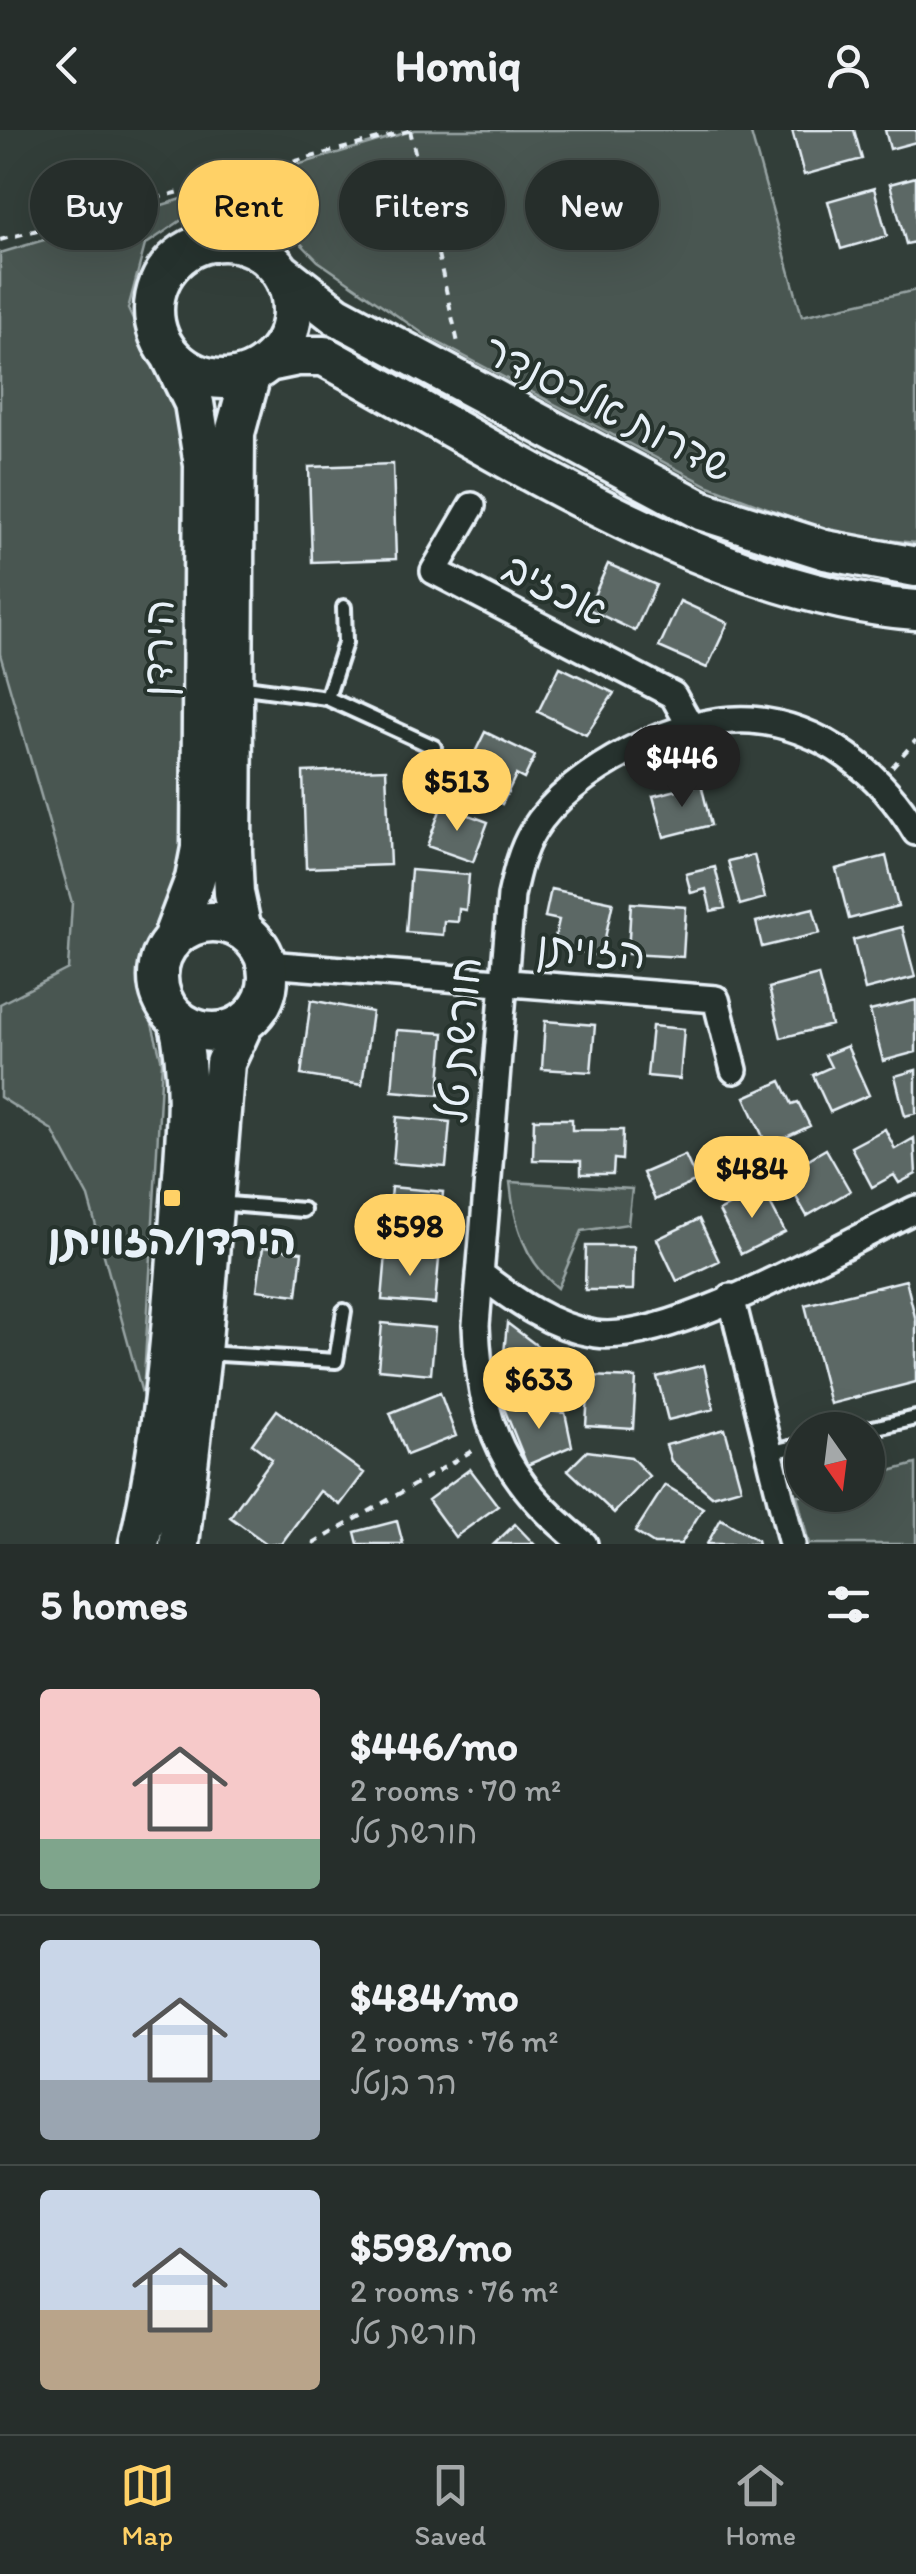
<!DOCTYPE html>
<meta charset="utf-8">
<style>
:root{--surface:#262e2b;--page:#323a37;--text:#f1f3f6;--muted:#a4a8a9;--line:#424a47;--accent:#ffd166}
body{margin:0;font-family:Itim,"Playpen Sans Hebrew",sans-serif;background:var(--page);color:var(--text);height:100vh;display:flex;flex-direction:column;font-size:38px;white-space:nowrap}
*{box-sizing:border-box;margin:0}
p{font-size:32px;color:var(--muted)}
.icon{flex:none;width:55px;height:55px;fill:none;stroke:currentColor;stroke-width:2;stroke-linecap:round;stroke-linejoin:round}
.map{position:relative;height:1414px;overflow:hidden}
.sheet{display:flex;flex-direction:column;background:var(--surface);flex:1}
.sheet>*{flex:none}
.banner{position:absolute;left:30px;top:30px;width:858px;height:90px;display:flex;gap:20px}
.needle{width:65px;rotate:166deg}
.tools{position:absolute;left:785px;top:1282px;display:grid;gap:20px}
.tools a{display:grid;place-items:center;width:100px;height:100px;border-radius:50%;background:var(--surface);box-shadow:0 10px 40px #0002,0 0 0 2px var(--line);font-size:50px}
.price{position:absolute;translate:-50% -85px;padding:0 22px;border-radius:35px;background:var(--accent);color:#111;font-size:32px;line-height:65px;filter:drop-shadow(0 2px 5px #0008)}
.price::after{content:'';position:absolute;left:50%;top:60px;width:30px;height:22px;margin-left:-15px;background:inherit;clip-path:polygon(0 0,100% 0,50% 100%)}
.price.selected{background:#222;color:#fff}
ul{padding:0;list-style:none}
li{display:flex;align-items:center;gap:30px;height:250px;padding:0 40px}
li+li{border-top:2px solid var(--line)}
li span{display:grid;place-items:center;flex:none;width:280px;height:200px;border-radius:10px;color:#555}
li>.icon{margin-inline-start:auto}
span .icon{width:120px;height:120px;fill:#fffc;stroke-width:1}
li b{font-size:42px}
h2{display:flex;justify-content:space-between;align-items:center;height:120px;padding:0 40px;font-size:42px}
.chip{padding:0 35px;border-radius:45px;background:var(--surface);box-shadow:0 10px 40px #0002,0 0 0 2px var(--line);font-size:35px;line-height:90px}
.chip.selected{background:var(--accent);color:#111}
header{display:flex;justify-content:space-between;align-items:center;height:130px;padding:0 40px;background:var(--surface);font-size:45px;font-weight:700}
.dock{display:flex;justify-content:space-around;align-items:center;height:140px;border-top:2px solid var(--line);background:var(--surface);font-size:28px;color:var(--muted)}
.dock a{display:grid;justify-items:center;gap:5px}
.dock .selected{color:var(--accent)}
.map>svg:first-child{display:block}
.green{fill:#495651;stroke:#98a4a4;stroke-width:2.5}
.building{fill:#5c6865;stroke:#e8f1f8;stroke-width:2.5}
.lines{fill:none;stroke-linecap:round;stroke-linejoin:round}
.lane-casing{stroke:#e8f1f8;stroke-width:20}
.street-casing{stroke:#e8f1f8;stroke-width:32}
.secondary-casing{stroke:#e8f1f8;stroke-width:45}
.path{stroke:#e8f1f8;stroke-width:4;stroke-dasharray:8 8;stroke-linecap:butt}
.lane{stroke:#26332d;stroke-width:12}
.street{stroke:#26332d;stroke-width:25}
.secondary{stroke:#26332d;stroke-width:38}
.poi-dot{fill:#ffd166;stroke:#26332d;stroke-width:4}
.labels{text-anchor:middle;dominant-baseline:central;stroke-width:8;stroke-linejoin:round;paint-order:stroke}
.street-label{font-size:42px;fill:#e8f1f8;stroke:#26332d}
.poi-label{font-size:42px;font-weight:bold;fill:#e8f1f8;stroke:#26332d}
</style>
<header><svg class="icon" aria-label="back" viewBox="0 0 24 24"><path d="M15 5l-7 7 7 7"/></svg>Homiq<svg class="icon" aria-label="person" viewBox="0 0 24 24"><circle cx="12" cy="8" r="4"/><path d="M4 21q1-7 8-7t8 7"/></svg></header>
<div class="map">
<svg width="916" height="1414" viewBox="0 0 916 1414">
<rect width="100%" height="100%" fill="#323e39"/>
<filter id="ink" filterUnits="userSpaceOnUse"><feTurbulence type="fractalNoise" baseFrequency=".01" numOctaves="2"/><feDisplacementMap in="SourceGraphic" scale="20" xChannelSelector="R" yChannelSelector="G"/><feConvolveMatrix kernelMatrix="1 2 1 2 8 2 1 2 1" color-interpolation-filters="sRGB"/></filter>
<g filter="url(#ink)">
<path class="green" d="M415,0h335l52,186 114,-26v253l-77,-8 -130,-49 -281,-149 -110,-76 -34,-35 -60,-17 -32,4 -47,32 -17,64 24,53 27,37 11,47 -7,420 -38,83 -3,37 20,76 -19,335 -55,-200 -36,-67 -52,-33v-93l68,-35 4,-66 -72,-249v-401z
M510,1052l122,7 -4,35 -46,7 -24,57c-34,-28 -44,-64 -48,-106z
M916,1334v80h-107l-12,-49h71v-18z"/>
<path class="building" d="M792,0h62l8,29 -58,16z
M885,0h31v12l-26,7z
M916,47v65l-10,2 -16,-60z
M874,58l13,48 -46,13 -13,-48z
M393,334l3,95 -84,3 -3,-95z
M608,434l48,21 -21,46 -47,-22z
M680,471l48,22 -21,45 -48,-21z
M560,537l54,26 -28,42 -48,-23z
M485,602l50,24 -11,23 -8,-4 -14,29 -42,-21z
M386,639l4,96 -84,3 -3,-96z
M701,654l10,41 -47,12 -11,-41z
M442,675l46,17 -15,40 -46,-16z
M754,725l11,43 -25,7 -12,-44z
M886,726l12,50 -49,13 -13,-50z
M715,737l10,41 -14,3 -5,-22 -15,4 -5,-19z
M411,740l58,5 -3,35 -7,-1 -1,13 -14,-1 -1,14 -37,-3z
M551,759l62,13 -12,54 -48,-10 6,-26 -14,-3z
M631,773l55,4 -3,50 -55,-3z
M813,778l7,25 -58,14 -6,-25z
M902,797l13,50 -50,13 -12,-50z
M818,845l13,50 -50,13 -12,-50z
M311,870l61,12 -10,73 -61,-10z
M916,870v52l-33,9 -13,-50z
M545,891l50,4 -4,47 -49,-3z
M652,896l32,3 -4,50 -33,-3z
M397,900l47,3 -5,62 -47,-4z
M847,916l22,49 -39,17 -17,-37 18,-8 -6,-12z
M916,940v43l-11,3 -10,-40z
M781,951l11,23 6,-2 12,24 -43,20 -22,-49z
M397,987l53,5 -4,45 -53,-4z
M534,989h38v11h51l-1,30 -8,-1 -1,15h-32v-13l-48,-1z
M885,999l10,20 19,-11 2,36 -17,9 -5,-8 -22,12 -21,-40z
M826,1019l24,42 -43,25 -24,-42z
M685,1025l12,26 -42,19 -12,-27z
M391,1057l52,5 -4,46 -52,-5z
M762,1058l23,44 -44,22 -22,-43z
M699,1089l20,42 -42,20 -20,-42z
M586,1116h48l-1,44h-48z
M263,1117l39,5 -5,43 -40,-5z
M386,1124l53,5 -4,45 -53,-4z
M906,1150l10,41v61l-86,22 -25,-99z
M382,1193l53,5 -4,46 -53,-5z
M507,1193l53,40 2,38 -62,-7z
M704,1235l10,44 -46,11 -11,-43z
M589,1246l47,2 -3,51 -47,-3z
M440,1263l16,43 -49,19 -17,-42z
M503,1276l62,7 7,33 -45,19z
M277,1280l87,63 -24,32 -20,-14 -39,53h-14l-37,-27 42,-58 -20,-15z
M725,1299l16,59 -29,8 -41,-35 -5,-16z
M587,1321l44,6 18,19 -35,37 -46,-43z
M470,1339l28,37 -43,31 -27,-37z
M665,1355l38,23 -22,36h-27l-19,-12z
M721,1389l36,21 1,4h-51z
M397,1391l6,23h-45l-3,-12z
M515,1394l19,20h-40z"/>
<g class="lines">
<g class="lane-casing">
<path id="lane" d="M238,556l89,12 107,49
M327,568l18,-55 -1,-36
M216,1073l87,7
M204,1223l132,8 8,-50
M864,1300l52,-12
M769,1323l33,-8"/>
</g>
<g class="street-casing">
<path id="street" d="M472,376l-38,65 239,124 19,34
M267,834l449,35 18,71
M480,1144c34,26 71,53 115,60 74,11 248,-90 321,-125
M731,1167l61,247
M584,1414c-81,-64 -104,-118 -108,-219l35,-429c5,-23 10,-45 22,-65 37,-61 147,-116 218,-111 72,6 130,53 165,112"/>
</g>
<g class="secondary-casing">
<path id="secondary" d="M154 180a69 69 0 1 1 138 0a69 69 0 1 1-138 0Z
M282,143l54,42 367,196 122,39 91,17
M171,226l23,47 10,62 -3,383 -6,31 -24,63
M269,232l29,-6h26c175,95 392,240 592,254
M158 847a55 55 0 1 1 110 0a55 55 0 1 1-110 0Z
M242,800l-8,-37 -2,-42 3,-418 16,-59
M139,1414c25,-109 33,-215 41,-327 4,-65 14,-133 -2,-198
M179,1414l22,-191 24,-290 18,-39"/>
</g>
<path class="path" d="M410,0l48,213
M0,110l412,-110
M892,637l24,-27
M313,1414l164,-96"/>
<use href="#lane" class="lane"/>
<use href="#street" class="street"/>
<use href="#secondary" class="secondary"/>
</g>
</g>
<rect class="poi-dot" x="162" y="1058" width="20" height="20" rx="5"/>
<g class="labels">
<g class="street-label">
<text transform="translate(608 278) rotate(27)">שדרות אלכסנדר</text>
<text transform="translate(556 459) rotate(27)">אכזיב</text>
<text transform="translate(158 518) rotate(-89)">הירדן</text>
<text transform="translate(591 820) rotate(4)">הזויתן</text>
<text transform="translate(459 910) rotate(-85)">חורשת טל</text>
</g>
<g class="poi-label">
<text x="172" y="1109">הירדן/הזוויתן</text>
</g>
</g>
</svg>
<div class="tools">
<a><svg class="needle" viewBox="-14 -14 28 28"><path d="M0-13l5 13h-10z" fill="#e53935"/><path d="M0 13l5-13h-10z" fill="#a4a8a9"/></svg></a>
</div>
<b class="price selected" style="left:682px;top:680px">$446</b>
<b class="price" style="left:457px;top:704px">$513</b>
<b class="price" style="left:752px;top:1091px">$484</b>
<b class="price" style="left:410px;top:1149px">$598</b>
<b class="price" style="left:539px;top:1302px">$633</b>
<div class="banner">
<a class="chip">Buy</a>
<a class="chip selected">Rent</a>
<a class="chip">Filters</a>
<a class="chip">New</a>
</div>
</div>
<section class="sheet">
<h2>5 homes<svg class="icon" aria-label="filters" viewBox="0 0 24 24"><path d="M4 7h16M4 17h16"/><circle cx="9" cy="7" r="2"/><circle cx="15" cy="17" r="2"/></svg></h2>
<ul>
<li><span style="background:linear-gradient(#f6c9c9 75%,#7fa58c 0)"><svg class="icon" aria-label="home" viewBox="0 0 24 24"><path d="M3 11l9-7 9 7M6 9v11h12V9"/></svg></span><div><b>$446/mo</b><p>2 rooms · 70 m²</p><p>חורשת טל</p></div></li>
<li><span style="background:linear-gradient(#c9d6e8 70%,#9aa5b1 0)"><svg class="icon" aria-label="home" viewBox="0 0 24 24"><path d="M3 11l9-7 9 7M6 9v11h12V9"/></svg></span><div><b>$484/mo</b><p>2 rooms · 76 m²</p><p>הר בנטל</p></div></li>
<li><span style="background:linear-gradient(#c9d6e8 60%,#b9a48a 0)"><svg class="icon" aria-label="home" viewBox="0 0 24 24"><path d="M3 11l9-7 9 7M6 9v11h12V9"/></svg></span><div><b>$598/mo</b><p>2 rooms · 76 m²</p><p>חורשת טל</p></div></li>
</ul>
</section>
<nav class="dock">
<a class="selected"><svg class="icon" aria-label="map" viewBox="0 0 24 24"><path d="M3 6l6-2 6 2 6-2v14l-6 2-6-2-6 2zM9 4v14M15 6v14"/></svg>Map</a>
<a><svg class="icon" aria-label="saved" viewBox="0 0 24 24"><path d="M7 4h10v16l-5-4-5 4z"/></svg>Saved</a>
<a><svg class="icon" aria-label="home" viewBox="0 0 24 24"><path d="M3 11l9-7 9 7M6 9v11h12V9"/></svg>Home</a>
</nav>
